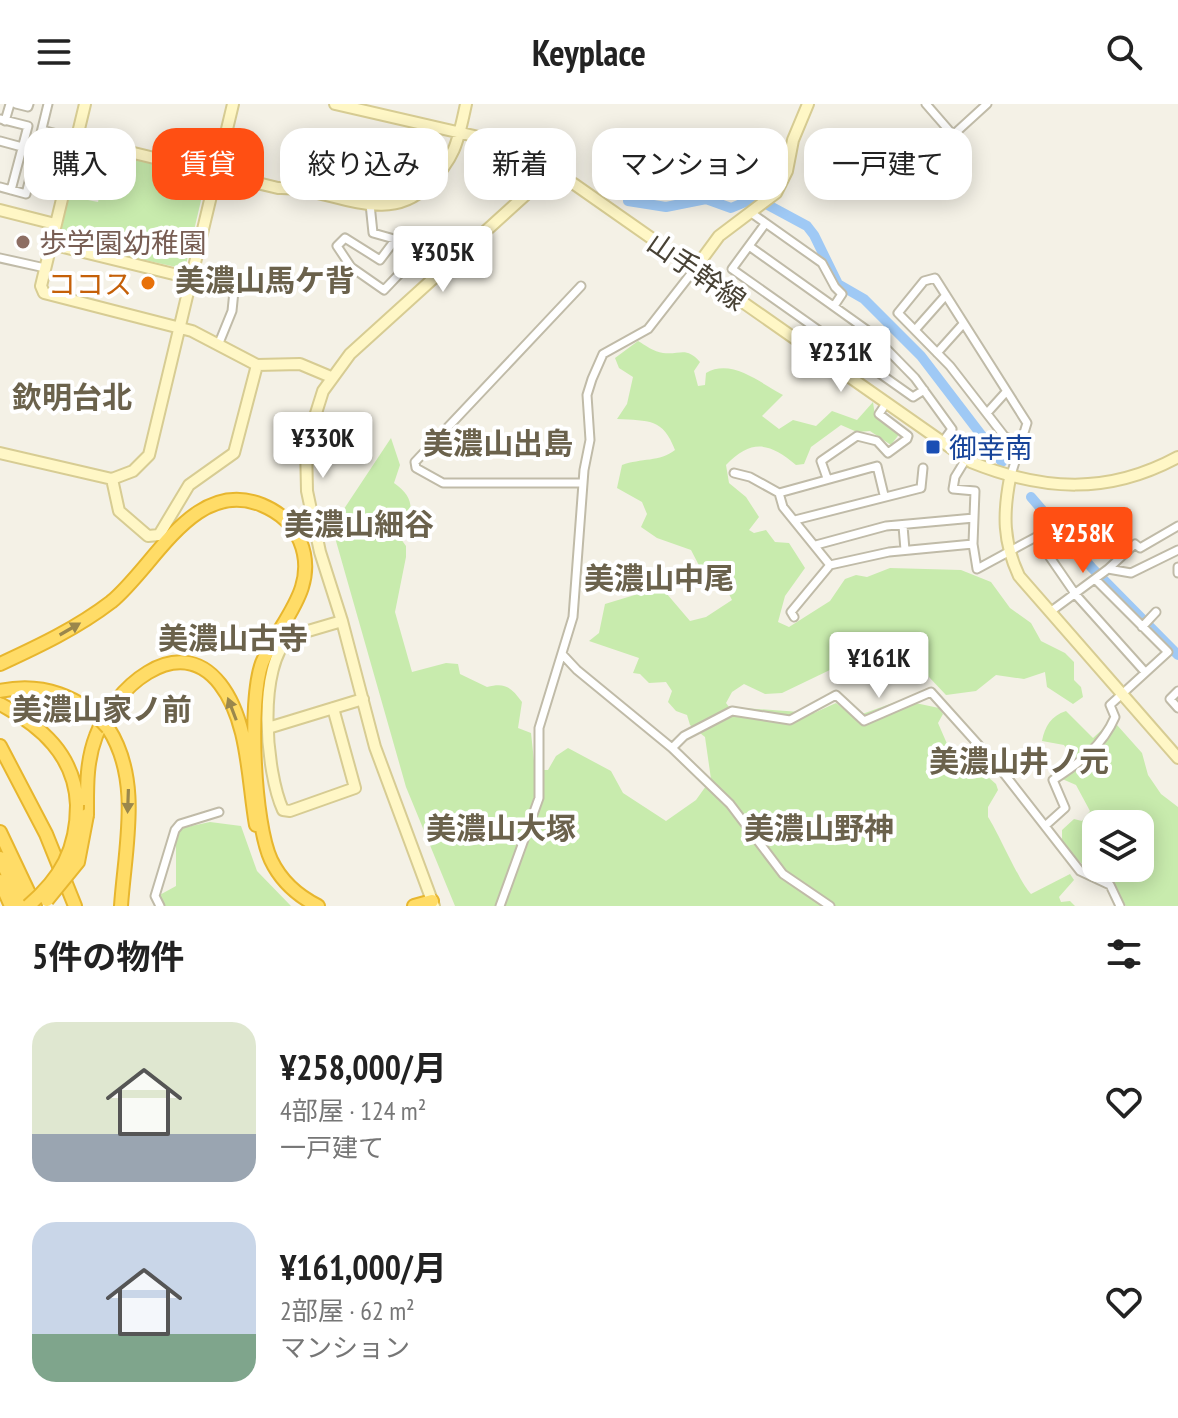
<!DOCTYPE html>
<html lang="ja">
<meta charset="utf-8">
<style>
:root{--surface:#fff;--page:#f2f2f2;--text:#222;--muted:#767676;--accent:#ff4f13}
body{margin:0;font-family:"PT Sans Narrow","Noto Sans JP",sans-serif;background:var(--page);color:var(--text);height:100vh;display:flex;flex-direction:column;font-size:30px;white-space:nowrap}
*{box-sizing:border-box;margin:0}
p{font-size:26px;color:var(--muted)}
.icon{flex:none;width:44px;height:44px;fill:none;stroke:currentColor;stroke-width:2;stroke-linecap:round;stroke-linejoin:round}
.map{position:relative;height:802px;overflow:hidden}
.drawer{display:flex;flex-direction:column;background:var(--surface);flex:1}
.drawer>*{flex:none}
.hud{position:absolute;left:24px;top:24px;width:1130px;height:72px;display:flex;gap:16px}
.buttons{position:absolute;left:1082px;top:706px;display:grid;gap:16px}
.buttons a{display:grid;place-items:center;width:72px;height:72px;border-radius:16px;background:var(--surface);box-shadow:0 4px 20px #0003;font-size:40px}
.price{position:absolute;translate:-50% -68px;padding:0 18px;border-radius:8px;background:#fff;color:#222;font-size:26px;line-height:52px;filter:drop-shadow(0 2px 4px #0008)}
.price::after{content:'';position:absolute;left:50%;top:48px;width:24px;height:18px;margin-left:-12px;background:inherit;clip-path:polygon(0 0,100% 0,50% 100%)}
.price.on{background:var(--accent);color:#fff}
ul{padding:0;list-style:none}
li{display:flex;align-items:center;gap:24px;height:200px;padding:0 32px}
li span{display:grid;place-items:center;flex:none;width:224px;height:160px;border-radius:24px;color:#555}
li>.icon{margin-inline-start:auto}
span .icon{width:96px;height:96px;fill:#fffc;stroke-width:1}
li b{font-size:34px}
h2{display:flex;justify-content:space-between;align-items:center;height:96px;padding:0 32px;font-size:34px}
.pill{padding:0 28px;border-radius:24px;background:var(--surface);box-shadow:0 4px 20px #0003;font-size:28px;line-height:72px}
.pill.on{background:var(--accent);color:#fff}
header{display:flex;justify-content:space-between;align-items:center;height:104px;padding:0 32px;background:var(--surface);font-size:36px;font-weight:800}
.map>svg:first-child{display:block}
.green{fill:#c8ebad;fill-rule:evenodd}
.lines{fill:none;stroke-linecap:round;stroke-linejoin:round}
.river{stroke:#9fc9f5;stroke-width:10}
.street-casing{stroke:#c0bba8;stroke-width:11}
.secondary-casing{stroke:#d7cc93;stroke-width:14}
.highway-casing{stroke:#e7b62e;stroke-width:16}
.street{stroke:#fff;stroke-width:7}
.secondary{stroke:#fff7c6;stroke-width:10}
.highway{stroke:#ffdc67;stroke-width:12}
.highway-bridge-casing{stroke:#e7b62e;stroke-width:16;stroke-linecap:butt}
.highway-bridge{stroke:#ffdc67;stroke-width:12}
.oneway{fill:#9a874c}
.education-dot{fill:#8d6e63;stroke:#fff;stroke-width:3}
.food-dot{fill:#e8710a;stroke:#fff;stroke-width:3}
.transit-dot{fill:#1a4fb4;stroke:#fff;stroke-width:3}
.labels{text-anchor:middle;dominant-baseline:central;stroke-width:8;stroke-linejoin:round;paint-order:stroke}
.education-label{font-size:28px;fill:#785e54;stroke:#fff;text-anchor:start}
.street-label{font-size:28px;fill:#484235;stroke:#fff}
.food-label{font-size:28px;fill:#c56008;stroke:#fff;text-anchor:end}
.transit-label{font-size:28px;fill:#164399;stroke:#fff;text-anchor:start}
.neighbourhood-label{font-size:30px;font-weight:bold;fill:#6b624c;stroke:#fff}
</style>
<header><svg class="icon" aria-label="menu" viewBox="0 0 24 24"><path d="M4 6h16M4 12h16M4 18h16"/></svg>Keyplace<svg class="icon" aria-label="search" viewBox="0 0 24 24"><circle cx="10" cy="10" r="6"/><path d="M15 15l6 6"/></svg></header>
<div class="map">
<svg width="1178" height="802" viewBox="0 0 1178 802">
<rect width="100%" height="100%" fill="#f4f1e6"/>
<path class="green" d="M110,48l94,23 2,4 -21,90 -126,-28 9,-45 30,6z
M638,237c7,4 16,11 25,12 18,2 23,-7 37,9l-6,9 4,15 7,-1 1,-12c26,-15 54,10 77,22l-21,21 17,13 14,-9 23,6 16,-15 25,9 16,-18 2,14 25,17 -9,12 -21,-14 -13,1 -16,-7 -30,22 -7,17 -8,1c-26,-22 -44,-27 -70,0l3,18 17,14 13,20 -10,13 5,3 12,-3 9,12 14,1 16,25 -20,28 -7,26 11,5 41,-26 15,-22 11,-4 11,2 23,-9 71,2 30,12 19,26 21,15 10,18 24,12 9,9v18l7,7 2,10 -10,7 -26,-17 -2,-15 -21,7 -28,-4 -20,16 -30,4 -35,-37 9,-12 -6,-7 -11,6 -17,-2 -104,50 -17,1 -21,-10 -12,8 -6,11 3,4 85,6 22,-10 18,14 47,-17 38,8 4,6 -5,9 10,23 13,7 35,31 2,6 -10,17v10c11,17 33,68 43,77l39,-20 4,6 -15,17 2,5 9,-1 5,5h-620l-49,-119 -74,-260 59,-89 9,27 -6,18c22,15 21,32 4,52l8,11v11l-11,55 17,60 34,-9 12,1 2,10 27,13c18,-5 24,0 35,15l-4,26 13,5 4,37h13l8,-14 12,-8 43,23 12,22 43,28 30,-21 15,-21 -6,-42 -15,-12 -3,-10 -11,-4 -8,-9 4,-11 -6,-9 -17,1 -9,-9 -7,-1 6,-15 -50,-17 10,-8 6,-29 56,-17 29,34 16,-4 26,-17 -6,-12 -21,-11 -14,-27 -34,-12 -16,-11 6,-13 -5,-12 -25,-14 5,-23c19,-7 38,-3 53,-15 -12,-32 -26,-29 -58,-31l10,-15 6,-27 -14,-9 -4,-10z
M1066,607l27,27 14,-13h10l25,28 6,22 13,19 17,13v99h-52l-18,-28 -24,-12 -22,-22v-14l12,-11 8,2 8,-10 -14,-26 -16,-7 11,-22 -7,-11 -22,-4c3,-15 9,-25 24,-30zM1096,720h44v44h-44z
M210,718l31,4 16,45 34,35h-130l-5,-9 20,-11v-50l6,-8z"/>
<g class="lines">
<path class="river" d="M628,97l38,6 40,-8 25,9 24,-10 52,28 7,9 24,49 26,15 57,57 81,106
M1031,393l61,71 86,87"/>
<g class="street-casing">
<path id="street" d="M16,0l12,3 1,-3
M926,0l27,31 34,-31
M0,15l28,7 -17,64
M5,17l5,-17
M42,26l34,9
M0,37l22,6
M0,83l26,7 22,-90
M665,87c4,-4 9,-11 13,-14 19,-11 84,0 100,12
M370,100l3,29 60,17
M750,108l72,51 13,24 7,7 -8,12
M765,120l-33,45 181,128 11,-7
M395,136l-15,20 -35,-22 -8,8 14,21 33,23 42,-44
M749,142l122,87 44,45 37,51 -11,15
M0,154l45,10
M190,174l44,13 -2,20 -13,32
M581,182l-166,176 1,6 27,15h140
M915,226l31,-35
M937,249l26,-29
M987,309l19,-21
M966,355l-11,18 -2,12 22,2 -2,53 4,25 59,-32 40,58 69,77
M734,369l16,4 29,16 4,14 47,58 -39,47 3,5
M827,374l-6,-17 36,-25 20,5 11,12 19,-14 1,-3 -29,-22 6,-9
M1010,374l17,-55 -92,-145 -11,3 -26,32 52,53 55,71 16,6
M779,389l98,-27 7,29
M795,416l126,-32 2,-20
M903,422l2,24
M816,441l70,-19 88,-8
M830,461l59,-13 84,-8
M1178,463v6
M1108,465l27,-25 5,4 38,-22
M1050,508l58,-43 23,4 47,-23
M1142,523l14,-15
M562,550l15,16 95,78 58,56 53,70 47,32
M1178,587l-8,8 8,9
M672,644l12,-12 48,-25 58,9 46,-25 28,26 67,-29 71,79 78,100 30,14 10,21
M1045,722l20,-18 -12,-28c27,-17 50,-35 62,-63l-5,-12 58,-53 -73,-73
M160,802l-5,-10 20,-66 5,-6 39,-12
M500,802l39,-108v-70l34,-111 11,-147 6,-30 -3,-45 5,-16 11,-25 45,-25 46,-59"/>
</g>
<g class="secondary-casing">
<path id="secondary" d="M85,0l-44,182 3,7 148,38 65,34 43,-1 31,13
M335,0l148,34 39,15 52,31 397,278c72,29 137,33 207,-5
M76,35l202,49c51,-2 107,40 149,-2 28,-27 31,-44 39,-82
M0,106l55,14
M51,140l139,34
M694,166l25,-34 57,-43 11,-22 6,-31 15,-36
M0,349l112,26 21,-8 16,-16 84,-351
M1010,374c-7,36 -7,64 9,98l159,182
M112,375l7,32 29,25 11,-1 30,-50 45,-32 23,-88
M333,604l22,80 -65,23 -7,-1c-17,-37 -27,-145 8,-174l51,-15
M268,624l95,-29
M434,802l-59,-159 -33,-126 -22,-69 -13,-61 -1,-46 17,-54 27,-37 203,-184"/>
</g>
<g class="highway-casing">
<path id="highway" d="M0,560c39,-18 77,-36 111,-62 44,-36 83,-125 151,-97 17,7 31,19 38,36 20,48 -22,82 -38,122 -14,38 -8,161 9,197 10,21 27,36 47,46
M0,600c41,22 75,51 77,101
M108,624c34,52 17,119 13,178
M0,642l46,88 29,72
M87,711c0,-27 -1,-53 9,-79 16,-45 81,-107 124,-52 29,37 28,96 36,141
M0,728l35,74
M0,754l23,48
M0,777l11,25
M414,802l18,-5"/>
</g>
<use href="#street" class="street"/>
<use href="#secondary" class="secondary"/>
<use href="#highway" class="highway"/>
<g class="highway-bridge-casing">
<path id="highway-bridge" d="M0,587c42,-9 80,5 108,37
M47,796l31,-38 9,-47
M28,802c33,-28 49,-57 49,-101"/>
</g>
<use href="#highway-bridge" class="highway-bridge"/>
</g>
<defs><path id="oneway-solid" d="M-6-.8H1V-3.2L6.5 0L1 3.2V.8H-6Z" transform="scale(2)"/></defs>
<g class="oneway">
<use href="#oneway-solid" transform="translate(70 525) rotate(-30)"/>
<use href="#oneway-solid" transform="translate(232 605) rotate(-111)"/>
<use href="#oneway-solid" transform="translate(128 697) rotate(92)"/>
</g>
<circle class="education-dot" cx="23" cy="138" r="8"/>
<circle class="food-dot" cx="148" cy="179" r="8"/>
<rect class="transit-dot" x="925" y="335" width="16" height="16" rx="4"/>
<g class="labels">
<g class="education-label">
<text x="39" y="138">歩学園幼稚園</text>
</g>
<g class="street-label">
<text transform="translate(697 167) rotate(35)">山手幹線</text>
</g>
<g class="food-label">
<text x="132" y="179">ココス</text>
</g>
<g class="transit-label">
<text x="949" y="343">御幸南</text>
</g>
<g class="neighbourhood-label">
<text x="265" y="175">美濃山馬ケ背</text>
<text x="72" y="292">欽明台北</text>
<text x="498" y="338">美濃山出島</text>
<text x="359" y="419">美濃山細谷</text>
<text x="659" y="473">美濃山中尾</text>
<text x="233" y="533">美濃山古寺</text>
<text x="102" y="604">美濃山家ノ前</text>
<text x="1019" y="656">美濃山井ノ元</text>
<text x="501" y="723">美濃山大塚</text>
<text x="819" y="723">美濃山野神</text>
</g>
</g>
</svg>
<div class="buttons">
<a><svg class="icon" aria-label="layers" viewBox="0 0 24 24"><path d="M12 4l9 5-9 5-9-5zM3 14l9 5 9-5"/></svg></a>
</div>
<b class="price" style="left:443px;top:190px">¥305K</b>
<b class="price" style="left:841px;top:290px">¥231K</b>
<b class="price" style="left:323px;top:376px">¥330K</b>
<b class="price on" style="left:1083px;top:471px">¥258K</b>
<b class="price" style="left:879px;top:596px">¥161K</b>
<div class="hud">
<a class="pill">購入</a>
<a class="pill on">賃貸</a>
<a class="pill">絞り込み</a>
<a class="pill">新着</a>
<a class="pill">マンション</a>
<a class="pill">一戸建て</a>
</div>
</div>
<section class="drawer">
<h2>5件の物件<svg class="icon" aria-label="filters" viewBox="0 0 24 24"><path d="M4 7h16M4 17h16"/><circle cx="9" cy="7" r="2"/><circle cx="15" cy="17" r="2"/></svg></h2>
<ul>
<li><span style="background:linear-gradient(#dfe7d0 70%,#9aa5b1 0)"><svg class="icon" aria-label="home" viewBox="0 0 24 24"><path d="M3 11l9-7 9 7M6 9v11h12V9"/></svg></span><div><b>¥258,000/月</b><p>4部屋 · 124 m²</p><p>一戸建て</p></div><svg class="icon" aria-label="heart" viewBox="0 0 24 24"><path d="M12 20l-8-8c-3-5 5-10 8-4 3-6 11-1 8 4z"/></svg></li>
<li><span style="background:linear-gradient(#c9d6e8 70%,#7fa58c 0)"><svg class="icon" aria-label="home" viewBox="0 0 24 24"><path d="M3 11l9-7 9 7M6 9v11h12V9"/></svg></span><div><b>¥161,000/月</b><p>2部屋 · 62 m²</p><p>マンション</p></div><svg class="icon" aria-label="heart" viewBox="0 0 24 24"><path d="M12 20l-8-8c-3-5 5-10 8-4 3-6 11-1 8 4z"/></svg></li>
</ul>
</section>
